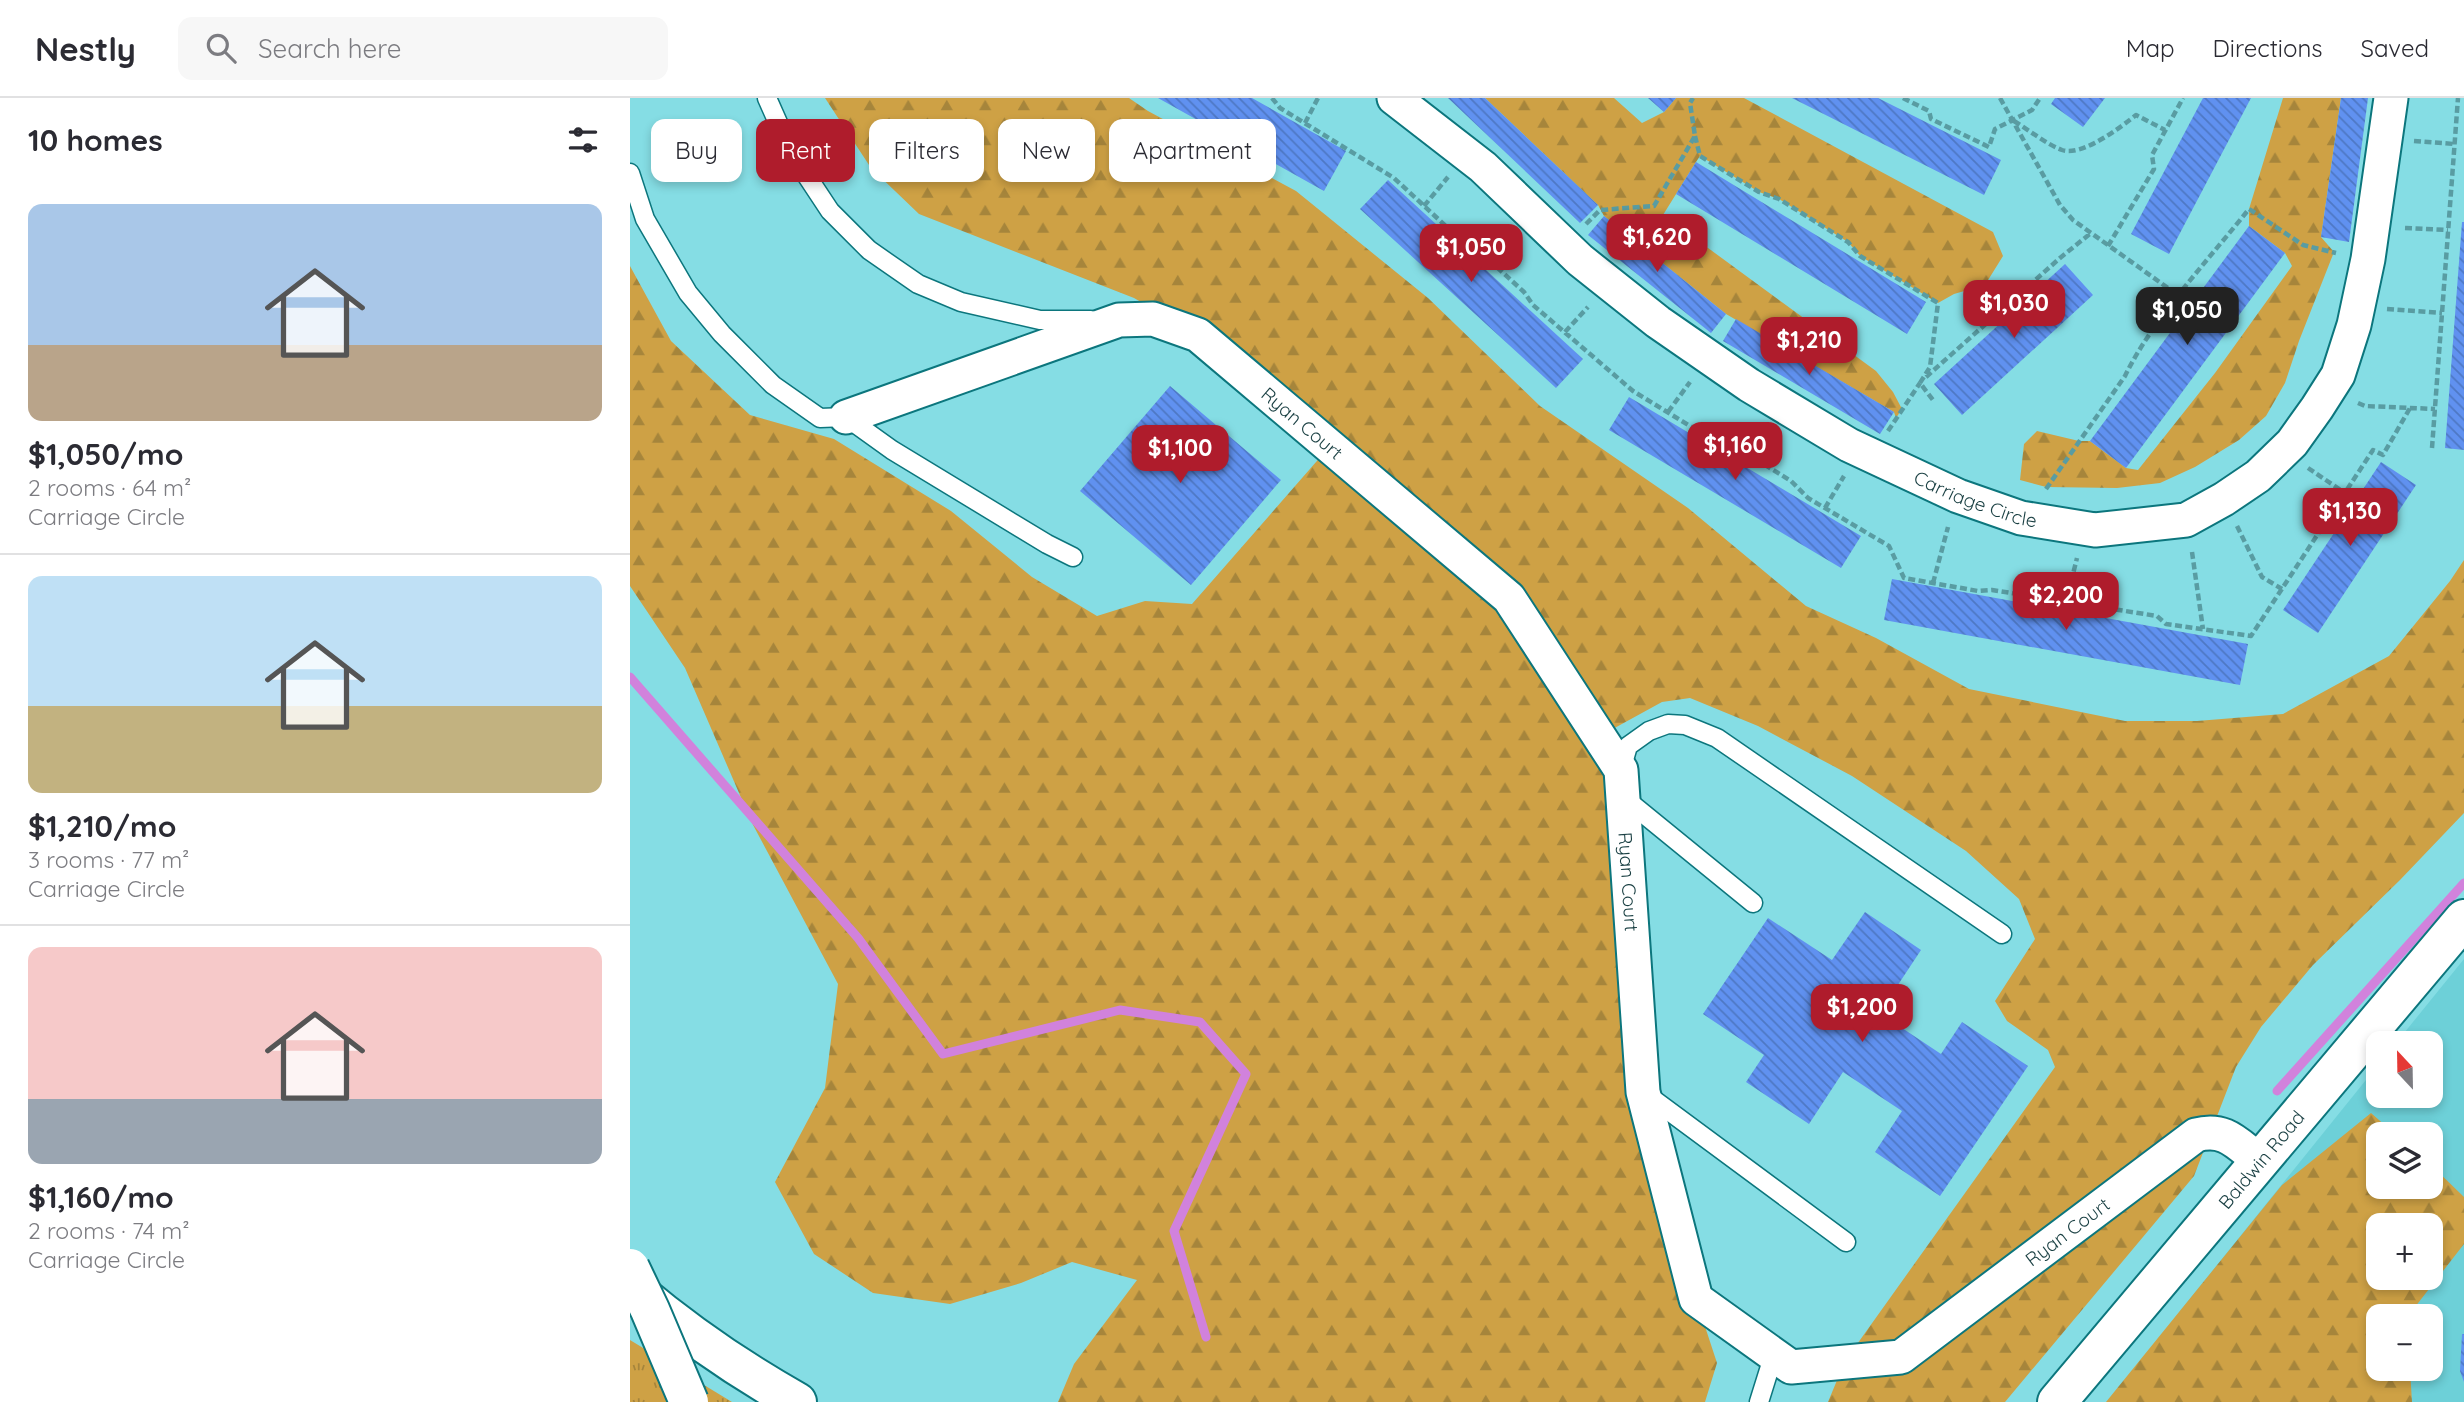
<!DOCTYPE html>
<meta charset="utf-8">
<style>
:root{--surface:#fff;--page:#f7f7f7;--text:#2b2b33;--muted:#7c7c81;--line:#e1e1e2;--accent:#af1c2c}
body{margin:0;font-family:Quicksand,sans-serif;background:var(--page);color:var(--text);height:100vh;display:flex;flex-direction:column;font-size:26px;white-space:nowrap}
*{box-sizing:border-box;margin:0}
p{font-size:23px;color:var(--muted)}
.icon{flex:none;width:38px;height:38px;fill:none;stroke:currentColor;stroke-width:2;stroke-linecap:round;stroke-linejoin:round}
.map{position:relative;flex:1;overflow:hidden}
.sheet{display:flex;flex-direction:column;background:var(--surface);width:630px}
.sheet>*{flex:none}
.banner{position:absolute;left:21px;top:21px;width:665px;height:63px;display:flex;gap:14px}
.needle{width:46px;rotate:338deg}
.controls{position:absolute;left:1736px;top:933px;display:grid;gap:14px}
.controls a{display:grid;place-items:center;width:77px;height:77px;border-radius:14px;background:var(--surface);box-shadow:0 4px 10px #0003;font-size:35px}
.price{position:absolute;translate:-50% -60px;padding:0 16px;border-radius:14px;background:var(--accent);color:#fff;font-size:23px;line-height:46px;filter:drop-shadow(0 2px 4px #0008)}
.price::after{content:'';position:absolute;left:50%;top:42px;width:21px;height:16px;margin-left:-10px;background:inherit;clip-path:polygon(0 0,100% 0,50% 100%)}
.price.active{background:#222;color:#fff}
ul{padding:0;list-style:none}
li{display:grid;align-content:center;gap:14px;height:371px;padding:0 28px}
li+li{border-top:2px solid var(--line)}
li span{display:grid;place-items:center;height:217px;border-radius:14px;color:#555}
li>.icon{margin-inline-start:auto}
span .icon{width:126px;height:126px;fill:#fffc;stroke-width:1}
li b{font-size:30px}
h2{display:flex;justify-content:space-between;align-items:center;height:84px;padding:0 28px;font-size:30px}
.tag{padding:0 24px;border-radius:14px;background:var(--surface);box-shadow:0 4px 10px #0003;font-size:24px;line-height:63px}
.tag.active{background:var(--accent);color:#fff}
header{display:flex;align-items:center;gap:42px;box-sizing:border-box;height:98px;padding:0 35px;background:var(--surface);border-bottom:2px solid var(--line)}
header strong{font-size:33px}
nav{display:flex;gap:38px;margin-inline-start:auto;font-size:24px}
.search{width:490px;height:63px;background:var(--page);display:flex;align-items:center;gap:18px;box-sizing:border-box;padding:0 24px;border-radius:14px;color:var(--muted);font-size:26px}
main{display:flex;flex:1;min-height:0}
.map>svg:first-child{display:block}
.built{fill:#6dd0d8;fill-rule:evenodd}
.grass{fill:url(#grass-tufts)}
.forest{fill:url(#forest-firs);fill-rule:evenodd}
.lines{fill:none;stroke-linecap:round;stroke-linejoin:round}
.stream{stroke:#d182dc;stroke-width:9}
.building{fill:url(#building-back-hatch)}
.lane-casing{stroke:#0c767d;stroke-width:21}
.street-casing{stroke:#0c767d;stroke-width:37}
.secondary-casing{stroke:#0c767d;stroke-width:42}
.highway-casing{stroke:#0c767d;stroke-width:42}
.path{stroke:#599ca2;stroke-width:4.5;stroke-dasharray:7 3.5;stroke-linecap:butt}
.lane{stroke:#fff;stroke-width:18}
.street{stroke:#fff;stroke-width:33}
.secondary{stroke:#fff;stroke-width:38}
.highway{stroke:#fff;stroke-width:38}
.highway-bridge-casing{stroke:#0c767d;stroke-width:42;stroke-linecap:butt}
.highway-bridge{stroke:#fff;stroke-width:38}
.labels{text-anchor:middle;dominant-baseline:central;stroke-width:7;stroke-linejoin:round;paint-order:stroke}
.street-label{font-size:19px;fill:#193f42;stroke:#ccf6f9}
</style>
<header>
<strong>Nestly</strong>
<div class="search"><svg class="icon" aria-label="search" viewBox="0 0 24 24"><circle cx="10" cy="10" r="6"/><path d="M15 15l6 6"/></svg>Search here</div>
<nav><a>Map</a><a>Directions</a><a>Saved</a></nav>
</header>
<main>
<section class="sheet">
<h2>10 homes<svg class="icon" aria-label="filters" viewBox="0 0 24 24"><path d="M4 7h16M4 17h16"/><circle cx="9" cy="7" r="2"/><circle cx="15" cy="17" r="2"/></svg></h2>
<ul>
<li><span style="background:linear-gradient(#a9c7e8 65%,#b9a48a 0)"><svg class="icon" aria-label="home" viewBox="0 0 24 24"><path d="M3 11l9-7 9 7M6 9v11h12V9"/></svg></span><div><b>$1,050/mo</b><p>2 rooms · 64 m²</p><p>Carriage Circle</p></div></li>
<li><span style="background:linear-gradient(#bfe0f5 60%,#c2b280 0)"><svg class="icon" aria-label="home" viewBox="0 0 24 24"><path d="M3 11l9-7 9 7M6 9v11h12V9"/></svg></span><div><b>$1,210/mo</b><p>3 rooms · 77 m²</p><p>Carriage Circle</p></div></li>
<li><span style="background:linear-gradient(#f6c9c9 70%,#9aa5b1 0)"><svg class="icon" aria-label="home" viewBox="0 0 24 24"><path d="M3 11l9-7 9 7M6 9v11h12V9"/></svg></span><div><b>$1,160/mo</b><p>2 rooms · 74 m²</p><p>Carriage Circle</p></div></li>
</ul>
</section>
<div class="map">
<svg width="1834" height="1304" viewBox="0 0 1834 1304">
<defs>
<pattern id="grass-tufts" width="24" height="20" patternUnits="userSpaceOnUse" patternTransform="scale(1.75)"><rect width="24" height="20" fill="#cea145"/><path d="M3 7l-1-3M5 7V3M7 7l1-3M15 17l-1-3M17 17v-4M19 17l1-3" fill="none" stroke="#a6853b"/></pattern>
<pattern id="forest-firs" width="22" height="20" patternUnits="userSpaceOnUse" patternTransform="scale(1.75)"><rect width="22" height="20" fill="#cea145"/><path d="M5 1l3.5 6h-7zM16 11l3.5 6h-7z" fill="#a6853b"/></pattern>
<pattern id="building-back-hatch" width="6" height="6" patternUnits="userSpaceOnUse" patternTransform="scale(1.75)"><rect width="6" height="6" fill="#6091f0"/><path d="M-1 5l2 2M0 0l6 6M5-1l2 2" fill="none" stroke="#4e78c4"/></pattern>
</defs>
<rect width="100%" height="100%" fill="#85dde4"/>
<path class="built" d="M1834,861v443h-178l-106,-91 198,-246v31h53v-53h-35zM1748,1036h53v52h-53zM1748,1127h53v53h-53zM1748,1218h53v52h-53z"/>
<path class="grass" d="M0,1242l102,62h-102z"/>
<path class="forest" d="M195,0h304l19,13 148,80 132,107 112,108 148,102 118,98 70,32 93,51 156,32h72l86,-7 106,-58 61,-75 14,-21v253l-64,67 -87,85 -52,62 -25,40 -42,109 -189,226h-177l17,-41 210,-294 -7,-17 -41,-29 -12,-20 40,-62 -16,-40 -53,-48 -114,-75 -94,-50 -68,-28 -28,4 -62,34 21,34 22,322 53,207 21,64 -12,39h-647l16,-38 63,-84 -65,-18 -51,21 -71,21 -77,-11 -59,-39 -39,-72 50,-94 13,-104 -86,-161 -67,-155 -55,-82v-320l41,75 79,74 84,24 117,72 81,66 65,39 48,-15 47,3 138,-158 -132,-111 -64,-37 -215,-84 -48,-46z
M855,0h129l28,25 22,-11 12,-14h68l249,134 10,24 -18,29 -31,9 -16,9 -78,-47 -12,-14 -69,-43 -20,-7 -59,-36 -4,6 -33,53 213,156 17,21 9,17 -6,9 -2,-6 -168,-98 -122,-98 -6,-11z
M1653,0h58l-20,139 13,15 -35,89 -14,42 -19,33 -27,24 -44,27 -35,16 -43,5 -71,-1 -26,-7 4,-36 13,-13 42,10h11l36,27 12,2 77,-97 77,-107 -7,-13 -36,-27v-17z
M1741,1015l24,21h-17v52h53v-21l33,32v47l-56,72h-30v52l32,1 2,33h-306l176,-217zM1801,1127v53h-53v-53z"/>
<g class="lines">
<path class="stream" d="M0,579l228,261 85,116 177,-44 80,12 46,52 -72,157 32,106
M1647,993l187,-208"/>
</g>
<path class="building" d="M528,0h94l94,53 -22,40z
M818,0h37l113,107 -18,18z
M1018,0h28l-12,14z
M1162,0h86l123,62 -17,35z
M1425,0h50l-22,29 -32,-23z
M1573,0h48l-82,156 -38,-20z
M1711,0h27l-19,144 -28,-5z
M1066,64l230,140 -19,32 -231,-140z
M758,82l195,179 -27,29 -196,-179z
M974,118l122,98 -15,19 -123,-98z
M1832,124h2v228l-19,-2z
M1619,128l36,27 -159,215 -36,-27z
M1435,166l28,31 -131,120 -28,-31z
M1106,221l158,93 -14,22 -157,-93z
M540,288l111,94 -90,105 -111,-94z
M999,299l232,139 -20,32 -232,-138z
M1751,364l35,23 -98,148 -35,-23z
M1262,481l356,65 -8,41 -356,-65z
M1235,814l56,38 -37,56 2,1 -5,7 60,40 21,-32 66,44 -88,130 -65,-44 27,-41 -59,-39 -34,52 -63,-42 18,-27 -61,-41 65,-96 64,42z
M1832,1236h2v48l-4,-11z"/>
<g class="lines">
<g class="lane-casing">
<path id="lane" d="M137,0l24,54 39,59 39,39 49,34 43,18 79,18h51
M0,75l15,46 43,74 34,41 51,51 47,33 26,-1 46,33 155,94 26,13
M991,672l7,-24 21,-15 19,-7 17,1 32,13 285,196
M993,699l130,106
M1016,996l200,148
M1129,1304l15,-48"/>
</g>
<g class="street-casing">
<g id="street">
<path id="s1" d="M764,0l89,69 97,93 78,62 91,63 100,60 109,51 63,22 74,12 91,-10 38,-21 34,-23 34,-33 25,-35 21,-33 16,-50 14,-66 23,-161"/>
<path id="s2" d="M216,319l273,-97 34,-1 45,16 311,263 112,172 22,322 53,207 95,68 110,-10 295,-222c30,-8 41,9 64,26"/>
</g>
</g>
<g class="secondary-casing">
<g id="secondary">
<path id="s3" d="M1427,1304l407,-483"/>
</g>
</g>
<g class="highway-casing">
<path id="highway" d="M5,1192c50,42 105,80 162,112"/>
</g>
<path class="path" d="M642,0l8,10 114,70 56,52 14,7 60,55 9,13 100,86 65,40 19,4 74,46 17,17 81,48 15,32 74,13 14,-1 165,26 9,8 85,12 122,-186 10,5 27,-47
M1273,0l26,13 2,8 58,28 6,-18 37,-19 8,-12
M1370,0l60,107 13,15 106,76
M1384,23c15,9 32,23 48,29 20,7 59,-23 74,-35l29,15
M675,25l13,-25
M1065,38l5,20 59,36 20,7 69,43 12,14 78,47 -8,64 -10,16 13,17
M1784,43l40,3
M794,108l24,-29
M956,126l14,-14 54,-4 41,-70 -5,-33 3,-5
M1775,130l43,2
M1478,148l46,-77 -2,-14 31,-57
M862,165l22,-22
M1757,211l55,4
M935,234l23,-25
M1296,279l134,-119 31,-25
M1728,305l7,3 70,3
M1038,314l22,-30
M1258,333l32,-48
M1802,350l26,-350
M1121,358l16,-23
M1678,370l37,25
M1416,391l79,-113c27,-56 84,-117 124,-167l54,36 33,8
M1195,410l19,-32
M1607,428l25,51 20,12
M1562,454l11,77
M1303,485l15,-56
M1436,504l11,-44"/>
<use href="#lane" class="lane"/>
<use href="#street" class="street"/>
<use href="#secondary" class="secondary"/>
<use href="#highway" class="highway"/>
<g class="highway-bridge-casing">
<path id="highway-bridge" d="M0,1170l20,42 39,92"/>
</g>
<use href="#highway-bridge" class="highway-bridge"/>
</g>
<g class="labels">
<g class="street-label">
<text stroke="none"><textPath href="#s2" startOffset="508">Ryan Court</textPath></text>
<text stroke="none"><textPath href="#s1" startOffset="712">Carriage Circle</textPath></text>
<text stroke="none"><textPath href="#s2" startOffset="1096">Ryan Court</textPath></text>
<text stroke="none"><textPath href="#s3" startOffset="317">Baldwin Road</textPath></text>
<text stroke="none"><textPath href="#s2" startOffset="1956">Ryan Court</textPath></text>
</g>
</g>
</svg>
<div class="controls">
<a><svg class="needle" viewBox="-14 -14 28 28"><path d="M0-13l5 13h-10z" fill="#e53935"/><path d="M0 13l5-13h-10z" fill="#7c7c81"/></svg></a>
<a><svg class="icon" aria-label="layers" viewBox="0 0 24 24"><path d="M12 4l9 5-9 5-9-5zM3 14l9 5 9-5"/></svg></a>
<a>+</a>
<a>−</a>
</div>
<b class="price" style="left:1027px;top:176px">$1,620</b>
<b class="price" style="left:841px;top:186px">$1,050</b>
<b class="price" style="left:1384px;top:242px">$1,030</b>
<b class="price active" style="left:1557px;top:249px">$1,050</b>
<b class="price" style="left:1179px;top:279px">$1,210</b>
<b class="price" style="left:1105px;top:384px">$1,160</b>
<b class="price" style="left:550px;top:387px">$1,100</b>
<b class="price" style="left:1720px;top:450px">$1,130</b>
<b class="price" style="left:1436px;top:534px">$2,200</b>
<b class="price" style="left:1232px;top:946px">$1,200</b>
<div class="banner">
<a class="tag">Buy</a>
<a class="tag active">Rent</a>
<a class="tag">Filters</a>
<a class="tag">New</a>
<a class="tag">Apartment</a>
</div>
</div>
</main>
